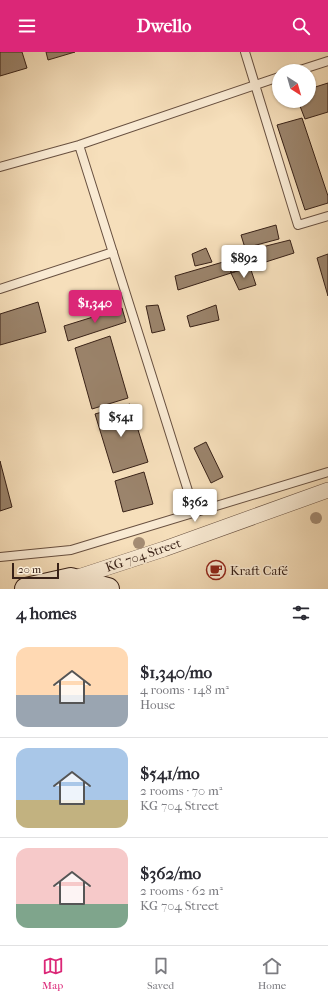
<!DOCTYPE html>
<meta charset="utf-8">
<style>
:root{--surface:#fff;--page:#f7f7f7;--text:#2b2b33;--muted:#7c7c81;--line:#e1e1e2;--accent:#db2777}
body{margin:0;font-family:"IM FELL French Canon",serif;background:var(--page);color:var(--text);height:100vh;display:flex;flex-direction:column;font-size:15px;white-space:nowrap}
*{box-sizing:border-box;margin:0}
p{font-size:13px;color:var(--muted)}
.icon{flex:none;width:22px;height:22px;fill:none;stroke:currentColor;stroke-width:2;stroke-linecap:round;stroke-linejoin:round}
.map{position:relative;height:537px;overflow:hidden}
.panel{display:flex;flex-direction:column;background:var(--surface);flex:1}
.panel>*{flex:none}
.needle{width:26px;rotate:143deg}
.tools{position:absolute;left:272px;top:12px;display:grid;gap:8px}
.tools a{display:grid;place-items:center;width:44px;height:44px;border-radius:50%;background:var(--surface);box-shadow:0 1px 3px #0004;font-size:20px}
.scale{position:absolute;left:12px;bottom:10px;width:47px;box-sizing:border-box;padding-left:4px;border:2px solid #382117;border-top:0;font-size:11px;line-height:14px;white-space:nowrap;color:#382117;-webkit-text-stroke:3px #f9ead3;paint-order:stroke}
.price{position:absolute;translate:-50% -34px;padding:0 9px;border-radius:4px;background:#fff;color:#222;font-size:13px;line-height:26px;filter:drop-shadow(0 1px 2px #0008)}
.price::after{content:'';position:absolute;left:50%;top:24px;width:12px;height:9px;margin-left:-6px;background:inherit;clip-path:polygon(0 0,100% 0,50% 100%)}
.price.selected{background:var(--accent);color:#fff}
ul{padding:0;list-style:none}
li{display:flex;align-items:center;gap:12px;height:100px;padding:0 16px}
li+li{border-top:1px solid var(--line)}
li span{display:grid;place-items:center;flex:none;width:112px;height:80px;border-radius:12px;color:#555}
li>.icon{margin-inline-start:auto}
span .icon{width:48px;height:48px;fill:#fffc;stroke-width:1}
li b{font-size:17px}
h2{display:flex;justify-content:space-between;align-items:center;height:48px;padding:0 16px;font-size:17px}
header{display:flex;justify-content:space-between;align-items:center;height:52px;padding:0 16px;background:var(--accent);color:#fff;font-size:18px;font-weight:800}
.menu{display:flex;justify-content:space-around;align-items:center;height:56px;border-top:1px solid var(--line);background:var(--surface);font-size:11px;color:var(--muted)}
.menu a{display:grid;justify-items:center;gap:2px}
.menu .selected{color:var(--accent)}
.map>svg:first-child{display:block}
.building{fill:#9b846c;stroke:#382117}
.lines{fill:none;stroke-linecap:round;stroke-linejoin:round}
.service-casing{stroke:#685040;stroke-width:10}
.minor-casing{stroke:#685040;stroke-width:16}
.secondary-casing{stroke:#382117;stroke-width:24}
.service{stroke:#f9ead3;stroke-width:8}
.minor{stroke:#f9ead3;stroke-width:15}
.secondary{stroke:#f9ead3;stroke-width:22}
.tree{fill:#a48c74}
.labels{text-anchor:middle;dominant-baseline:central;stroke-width:3;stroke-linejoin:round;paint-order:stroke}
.street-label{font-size:13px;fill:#382117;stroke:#f9ead3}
.poi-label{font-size:13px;fill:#382117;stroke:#f9ead3;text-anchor:start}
</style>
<header><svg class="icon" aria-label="menu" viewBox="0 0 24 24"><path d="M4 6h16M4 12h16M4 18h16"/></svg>Dwello<svg class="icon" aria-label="search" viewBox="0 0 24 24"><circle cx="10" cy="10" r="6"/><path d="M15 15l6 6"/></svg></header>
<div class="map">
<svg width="328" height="537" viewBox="0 0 328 537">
<rect width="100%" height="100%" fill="#f6dfbb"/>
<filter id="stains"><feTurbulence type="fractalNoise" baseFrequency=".005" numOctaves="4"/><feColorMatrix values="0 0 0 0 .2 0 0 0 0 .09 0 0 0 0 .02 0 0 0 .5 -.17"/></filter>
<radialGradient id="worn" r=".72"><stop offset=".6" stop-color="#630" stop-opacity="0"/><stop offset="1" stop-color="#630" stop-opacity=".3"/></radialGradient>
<path class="building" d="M0,0h22l5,16 -27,8z
M46,0h29l-27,8z
M328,31v29l-23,7 -7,-18h11v-12z
M302,66l26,78v7l-23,7 -28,-85z
M276,173l3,14 -34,9 -4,-13z
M290,188l4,13 -63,20 -1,-18z
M206,196l6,14 -17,4 -3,-12z
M328,202v42l-11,-38z
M230,208l1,13 -53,17 -3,-14z
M250,215l6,18 -17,5 -8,-17z
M38,250l8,30 -46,13v-31z
M158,253l7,25 -13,3 -6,-27z
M216,253l3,15 -29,7 -3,-11z
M122,256l4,14 -58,19 -4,-15z
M110,284l18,62 -36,11 -17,-61z
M130,352l18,58 -35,11 -18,-59z
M206,390l17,35 -12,6 -17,-35z
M0,409l12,46 -12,4z
M144,420l9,32 -30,8 -8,-31z"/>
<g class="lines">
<g class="service-casing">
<path id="service" d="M245,0l53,173 30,-9
M297,19l31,-10
M79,93l116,368
M0,115l79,-22 200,-68
M0,237l113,-37
M0,505l71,-7 257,-78"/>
</g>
<g class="minor-casing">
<path id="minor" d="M72,527l92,-30 164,-59"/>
</g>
<g class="secondary-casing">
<path id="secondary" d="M26,537l45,-10 37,10"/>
</g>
<use href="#service" class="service"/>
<use href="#minor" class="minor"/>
<use href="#secondary" class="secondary"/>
</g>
<g class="tree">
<circle cx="316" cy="466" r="6"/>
<circle cx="139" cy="491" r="6"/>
</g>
<defs>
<g id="cafe-ring" transform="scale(1)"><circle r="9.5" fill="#f9ead3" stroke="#8f2418" stroke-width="1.5"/><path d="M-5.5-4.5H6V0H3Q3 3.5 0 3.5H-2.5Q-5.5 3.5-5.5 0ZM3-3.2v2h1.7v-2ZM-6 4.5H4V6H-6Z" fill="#8f2418"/></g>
</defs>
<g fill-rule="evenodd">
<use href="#cafe-ring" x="216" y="518"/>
</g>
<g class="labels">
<g class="street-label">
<text transform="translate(143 503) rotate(-19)">KG 704 Street</text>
</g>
<g class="poi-label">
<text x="230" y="518">Kraft Café</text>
</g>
</g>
<rect width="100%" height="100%" filter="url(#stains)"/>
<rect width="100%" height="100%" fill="url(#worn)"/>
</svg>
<div class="tools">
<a><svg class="needle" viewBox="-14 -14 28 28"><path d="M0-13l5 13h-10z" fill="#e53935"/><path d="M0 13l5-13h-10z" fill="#7c7c81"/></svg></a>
</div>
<div class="scale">20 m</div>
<b class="price" style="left:244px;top:227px">$892</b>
<b class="price selected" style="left:95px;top:272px">$1,340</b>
<b class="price" style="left:121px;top:386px">$541</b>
<b class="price" style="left:195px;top:471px">$362</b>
</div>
<section class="panel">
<h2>4 homes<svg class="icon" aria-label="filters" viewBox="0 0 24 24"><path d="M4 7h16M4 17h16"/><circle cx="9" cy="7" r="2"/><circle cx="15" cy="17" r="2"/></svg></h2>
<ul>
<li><span style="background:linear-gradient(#ffd9b3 60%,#9aa5b1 0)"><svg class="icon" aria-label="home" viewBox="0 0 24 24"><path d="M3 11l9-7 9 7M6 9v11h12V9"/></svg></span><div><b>$1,340/mo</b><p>4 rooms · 148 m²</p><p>House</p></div></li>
<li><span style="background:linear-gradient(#a9c7e8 65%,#c2b280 0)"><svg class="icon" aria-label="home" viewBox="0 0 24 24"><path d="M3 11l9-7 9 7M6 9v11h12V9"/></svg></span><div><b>$541/mo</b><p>2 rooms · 70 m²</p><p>KG 704 Street</p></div></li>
<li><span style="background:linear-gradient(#f6c9c9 70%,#7fa58c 0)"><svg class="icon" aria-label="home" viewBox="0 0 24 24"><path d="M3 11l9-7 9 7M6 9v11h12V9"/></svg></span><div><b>$362/mo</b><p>2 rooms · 62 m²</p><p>KG 704 Street</p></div></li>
</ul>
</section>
<nav class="menu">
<a class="selected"><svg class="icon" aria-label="map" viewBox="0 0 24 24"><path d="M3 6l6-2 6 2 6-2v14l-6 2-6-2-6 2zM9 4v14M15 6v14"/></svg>Map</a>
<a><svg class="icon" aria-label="saved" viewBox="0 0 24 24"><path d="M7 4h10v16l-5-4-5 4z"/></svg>Saved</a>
<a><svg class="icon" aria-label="home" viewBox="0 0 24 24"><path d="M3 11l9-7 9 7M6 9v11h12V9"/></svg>Home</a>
</nav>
